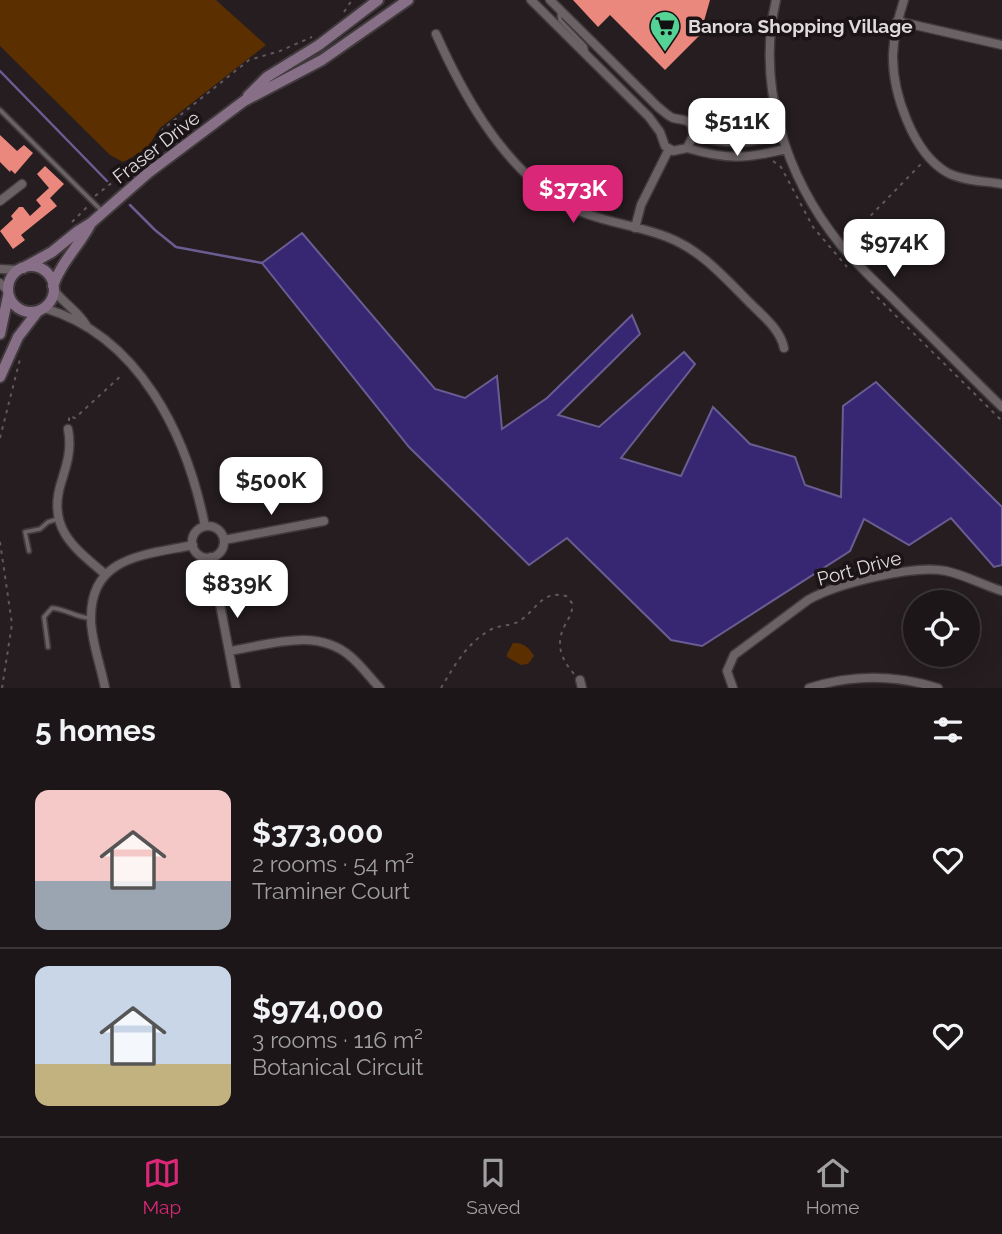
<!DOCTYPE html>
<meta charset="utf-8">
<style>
:root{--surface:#1c1618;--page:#292325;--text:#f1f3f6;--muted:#a09fa2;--line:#3a3537;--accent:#db2777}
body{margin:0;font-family:Raleway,sans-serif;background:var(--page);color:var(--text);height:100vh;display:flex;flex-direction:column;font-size:26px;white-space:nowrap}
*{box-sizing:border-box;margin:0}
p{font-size:23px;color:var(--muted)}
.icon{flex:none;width:38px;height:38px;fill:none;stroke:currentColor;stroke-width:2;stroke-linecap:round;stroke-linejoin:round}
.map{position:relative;height:688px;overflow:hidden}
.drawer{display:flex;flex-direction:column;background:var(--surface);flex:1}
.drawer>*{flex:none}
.controls{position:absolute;left:903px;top:590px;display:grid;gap:14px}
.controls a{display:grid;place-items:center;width:77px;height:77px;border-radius:50%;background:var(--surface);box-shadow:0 7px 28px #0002,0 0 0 2px var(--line);font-size:35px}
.price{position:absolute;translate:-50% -60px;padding:0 16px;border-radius:14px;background:#fff;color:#222;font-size:23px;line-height:46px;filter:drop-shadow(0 2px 4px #0008)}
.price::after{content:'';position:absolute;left:50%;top:42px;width:21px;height:16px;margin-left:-10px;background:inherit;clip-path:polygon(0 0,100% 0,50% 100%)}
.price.active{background:var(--accent);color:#fff}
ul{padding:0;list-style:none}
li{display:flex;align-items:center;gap:21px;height:175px;padding:0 35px}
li+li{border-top:2px solid var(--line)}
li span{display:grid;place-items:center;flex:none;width:196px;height:140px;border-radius:14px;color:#555}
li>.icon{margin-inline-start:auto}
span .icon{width:84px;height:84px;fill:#fffc;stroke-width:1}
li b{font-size:30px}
h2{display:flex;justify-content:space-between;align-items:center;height:84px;padding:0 35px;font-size:30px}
.dock{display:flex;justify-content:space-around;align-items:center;height:98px;border-top:2px solid var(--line);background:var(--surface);font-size:19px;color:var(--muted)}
.dock a{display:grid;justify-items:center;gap:4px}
.dock .active{color:var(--accent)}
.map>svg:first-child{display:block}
.green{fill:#5b2f00}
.water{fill:#372772;stroke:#695d92;stroke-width:2}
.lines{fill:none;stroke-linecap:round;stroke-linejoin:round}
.stream{stroke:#695d92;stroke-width:2.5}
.building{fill:#eb887d}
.lane-casing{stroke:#403a3c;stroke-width:7}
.street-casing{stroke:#403a3c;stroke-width:11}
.secondary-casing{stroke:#403a3c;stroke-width:14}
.path{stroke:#60585b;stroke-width:2;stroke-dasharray:3.5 5;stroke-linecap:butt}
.lane{stroke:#6b6265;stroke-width:3.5}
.street{stroke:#6b6265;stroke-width:8}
.secondary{stroke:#886f88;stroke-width:10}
.labels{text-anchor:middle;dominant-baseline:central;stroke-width:7;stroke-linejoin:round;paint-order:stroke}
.poi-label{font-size:19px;font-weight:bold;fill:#dfdadc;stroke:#1b1417;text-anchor:start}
.street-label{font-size:19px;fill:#dfdadc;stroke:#1b1417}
</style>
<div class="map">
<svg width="1002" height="688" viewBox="0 0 1002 688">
<rect width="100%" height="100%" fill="#251d20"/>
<path class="green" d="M0,0h216l50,45 -106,83 -14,22 -23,12 -13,-7 -110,-109z
M513,643c10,-1 17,5 21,13l-6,8 -7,1 -14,-8v-3z"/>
<path class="water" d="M302,233l133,156 30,9 32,-22 5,53 45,-31 85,-83 8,19 -82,81 41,12 85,-75 11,12 -74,94 60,18 32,-69 37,37 45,13 10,28 36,12 2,-91 33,-24 126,125v58l-8,2 -43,-49 -42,27 -45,-26 -14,32 -148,95 -31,-6 -104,-102 -38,27 -120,-118 -147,-184z"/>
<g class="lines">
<path class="stream" d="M0,71l107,110
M130,205l25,25 21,17 86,16"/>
</g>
<path class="building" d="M573,0h137l-10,35 -35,35 -55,-55 -12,12z
M0,135l17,16 7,-6 9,8 -18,21 -4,-4 -1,2 -10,-10z
M45,166l19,18 -14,14 7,8 -36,29 4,5 -12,9 -13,-18 13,-12 -2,-3 8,-9h4l7,9 11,-10 -5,-6 13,-12 -12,-14z"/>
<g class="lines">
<g class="lane-casing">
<path id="lane" d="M559,9l1,11 25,26 1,4
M0,110l103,102
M29,551l-4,-19 15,-3 8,-7 10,-3
M48,647l-4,-30 8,-9c13,1 24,9 37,10"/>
</g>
<g class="street-casing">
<path id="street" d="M531,0l118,117 11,15 5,14 8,5 14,-3 7,-14c-3,-16 -8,-13 -21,-16 -5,-2 -11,-8 -15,-11l-108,-107
M776,0c-20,86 10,177 64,244 20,25 45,46 67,69 32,31 63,63 95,94
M904,0c-6,18 -10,35 -11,54 -1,38 20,100 55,119 16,8 37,8 54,11
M897,21l105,24
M436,34c27,60 62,123 116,162 36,26 76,26 115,41 34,13 57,40 82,65 14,14 31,27 35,46
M694,134c31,12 57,10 88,0
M687,148c41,12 58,11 99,1
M0,201l22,-17
M635,228l6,-23 28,-56
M0,269l19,1
M0,283l8,8
M54,290c9,13 24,21 32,35
M44,308c96,28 143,128 161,218
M68,429c4,20 -1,35 -7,54 -14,45 13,65 44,91
M192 542a16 16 0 1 1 32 0a16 16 0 1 1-32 0Z
M224,540l100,-19
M211,557l25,131
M229,651c40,-6 87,-24 121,5 11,9 20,22 30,32
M580,680l2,8
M105,688c-4,-22 -14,-47 -14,-69 -1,-63 54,-64 102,-74
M733,688l-6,-17 7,-16 74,-55c28,-16 106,-36 138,-29 19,4 37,14 56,20
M809,688c44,-14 85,-14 129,0"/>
</g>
<g class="secondary-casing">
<path id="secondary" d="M248,96l19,-19 52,-32 59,-45
M8 289a23 23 0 1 1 46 0a23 23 0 1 1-46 0Z
M23,268l29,-16 26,-21 13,-8 57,-50 96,-72 78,-41 86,-60
M53,286c8,-24 27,-41 38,-63
M0,334l8,-38
M0,377l18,-40 20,-26"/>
</g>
<path class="path" d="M344,12l8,-12
M773,161l8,6 32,60 34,40
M95,196l50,-39 18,-28 86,-69 31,-9 32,-14
M72,222l16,-16
M847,240l74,-76
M871,291l131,130
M69,421v-5l6,2 48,-44
M0,438l20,-79
M0,542l12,82 -10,64
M441,688c13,-22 26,-45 49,-58 10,-6 21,-3 31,-10 16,-11 21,-30 45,-24l6,7c1,10 -3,14 -7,22 -10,19 -4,34 9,49"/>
<use href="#lane" class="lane"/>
<use href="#street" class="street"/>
<use href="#secondary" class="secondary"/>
</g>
<defs>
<g id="supermarket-pin" transform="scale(1.575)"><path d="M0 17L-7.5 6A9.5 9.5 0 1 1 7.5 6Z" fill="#54d395" stroke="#1b1417"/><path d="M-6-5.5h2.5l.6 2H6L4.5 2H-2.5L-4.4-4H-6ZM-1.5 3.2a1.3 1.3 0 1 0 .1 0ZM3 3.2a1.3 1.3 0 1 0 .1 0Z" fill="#111"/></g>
</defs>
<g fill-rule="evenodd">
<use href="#supermarket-pin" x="665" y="26"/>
</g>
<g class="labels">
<g class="poi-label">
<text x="688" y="26">Banora Shopping Village</text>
</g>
<g class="street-label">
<text transform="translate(156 147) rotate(-38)">Fraser Drive</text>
<text transform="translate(859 568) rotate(-15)">Port Drive</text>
</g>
</g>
</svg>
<div class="controls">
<a><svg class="icon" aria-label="locate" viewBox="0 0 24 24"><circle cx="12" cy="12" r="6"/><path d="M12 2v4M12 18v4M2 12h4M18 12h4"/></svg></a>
</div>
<b class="price" style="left:737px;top:158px">$511K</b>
<b class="price active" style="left:573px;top:225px">$373K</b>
<b class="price" style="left:894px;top:279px">$974K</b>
<b class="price" style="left:271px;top:517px">$500K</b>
<b class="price" style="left:237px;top:620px">$839K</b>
</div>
<section class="drawer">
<h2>5 homes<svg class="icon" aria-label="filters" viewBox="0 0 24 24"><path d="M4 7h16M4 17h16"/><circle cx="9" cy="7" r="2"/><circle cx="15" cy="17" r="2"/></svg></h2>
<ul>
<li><span style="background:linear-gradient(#f6c9c9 65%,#9aa5b1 0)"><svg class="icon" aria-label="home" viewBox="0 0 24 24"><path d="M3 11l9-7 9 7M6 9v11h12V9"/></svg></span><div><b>$373,000</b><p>2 rooms · 54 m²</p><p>Traminer Court</p></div><svg class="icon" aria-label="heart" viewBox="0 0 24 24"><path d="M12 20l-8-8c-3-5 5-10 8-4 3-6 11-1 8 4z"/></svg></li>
<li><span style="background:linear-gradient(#c9d6e8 70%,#c2b280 0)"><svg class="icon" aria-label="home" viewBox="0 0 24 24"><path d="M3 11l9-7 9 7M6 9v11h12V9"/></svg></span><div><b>$974,000</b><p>3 rooms · 116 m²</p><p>Botanical Circuit</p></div><svg class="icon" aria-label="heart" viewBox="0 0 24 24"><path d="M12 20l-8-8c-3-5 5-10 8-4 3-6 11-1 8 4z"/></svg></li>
</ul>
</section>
<nav class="dock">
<a class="active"><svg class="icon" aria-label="map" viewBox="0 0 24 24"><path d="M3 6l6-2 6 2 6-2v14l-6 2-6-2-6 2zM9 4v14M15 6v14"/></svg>Map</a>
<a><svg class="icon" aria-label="saved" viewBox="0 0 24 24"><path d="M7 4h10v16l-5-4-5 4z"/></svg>Saved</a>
<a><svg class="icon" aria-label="home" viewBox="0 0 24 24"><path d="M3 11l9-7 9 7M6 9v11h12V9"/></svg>Home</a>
</nav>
